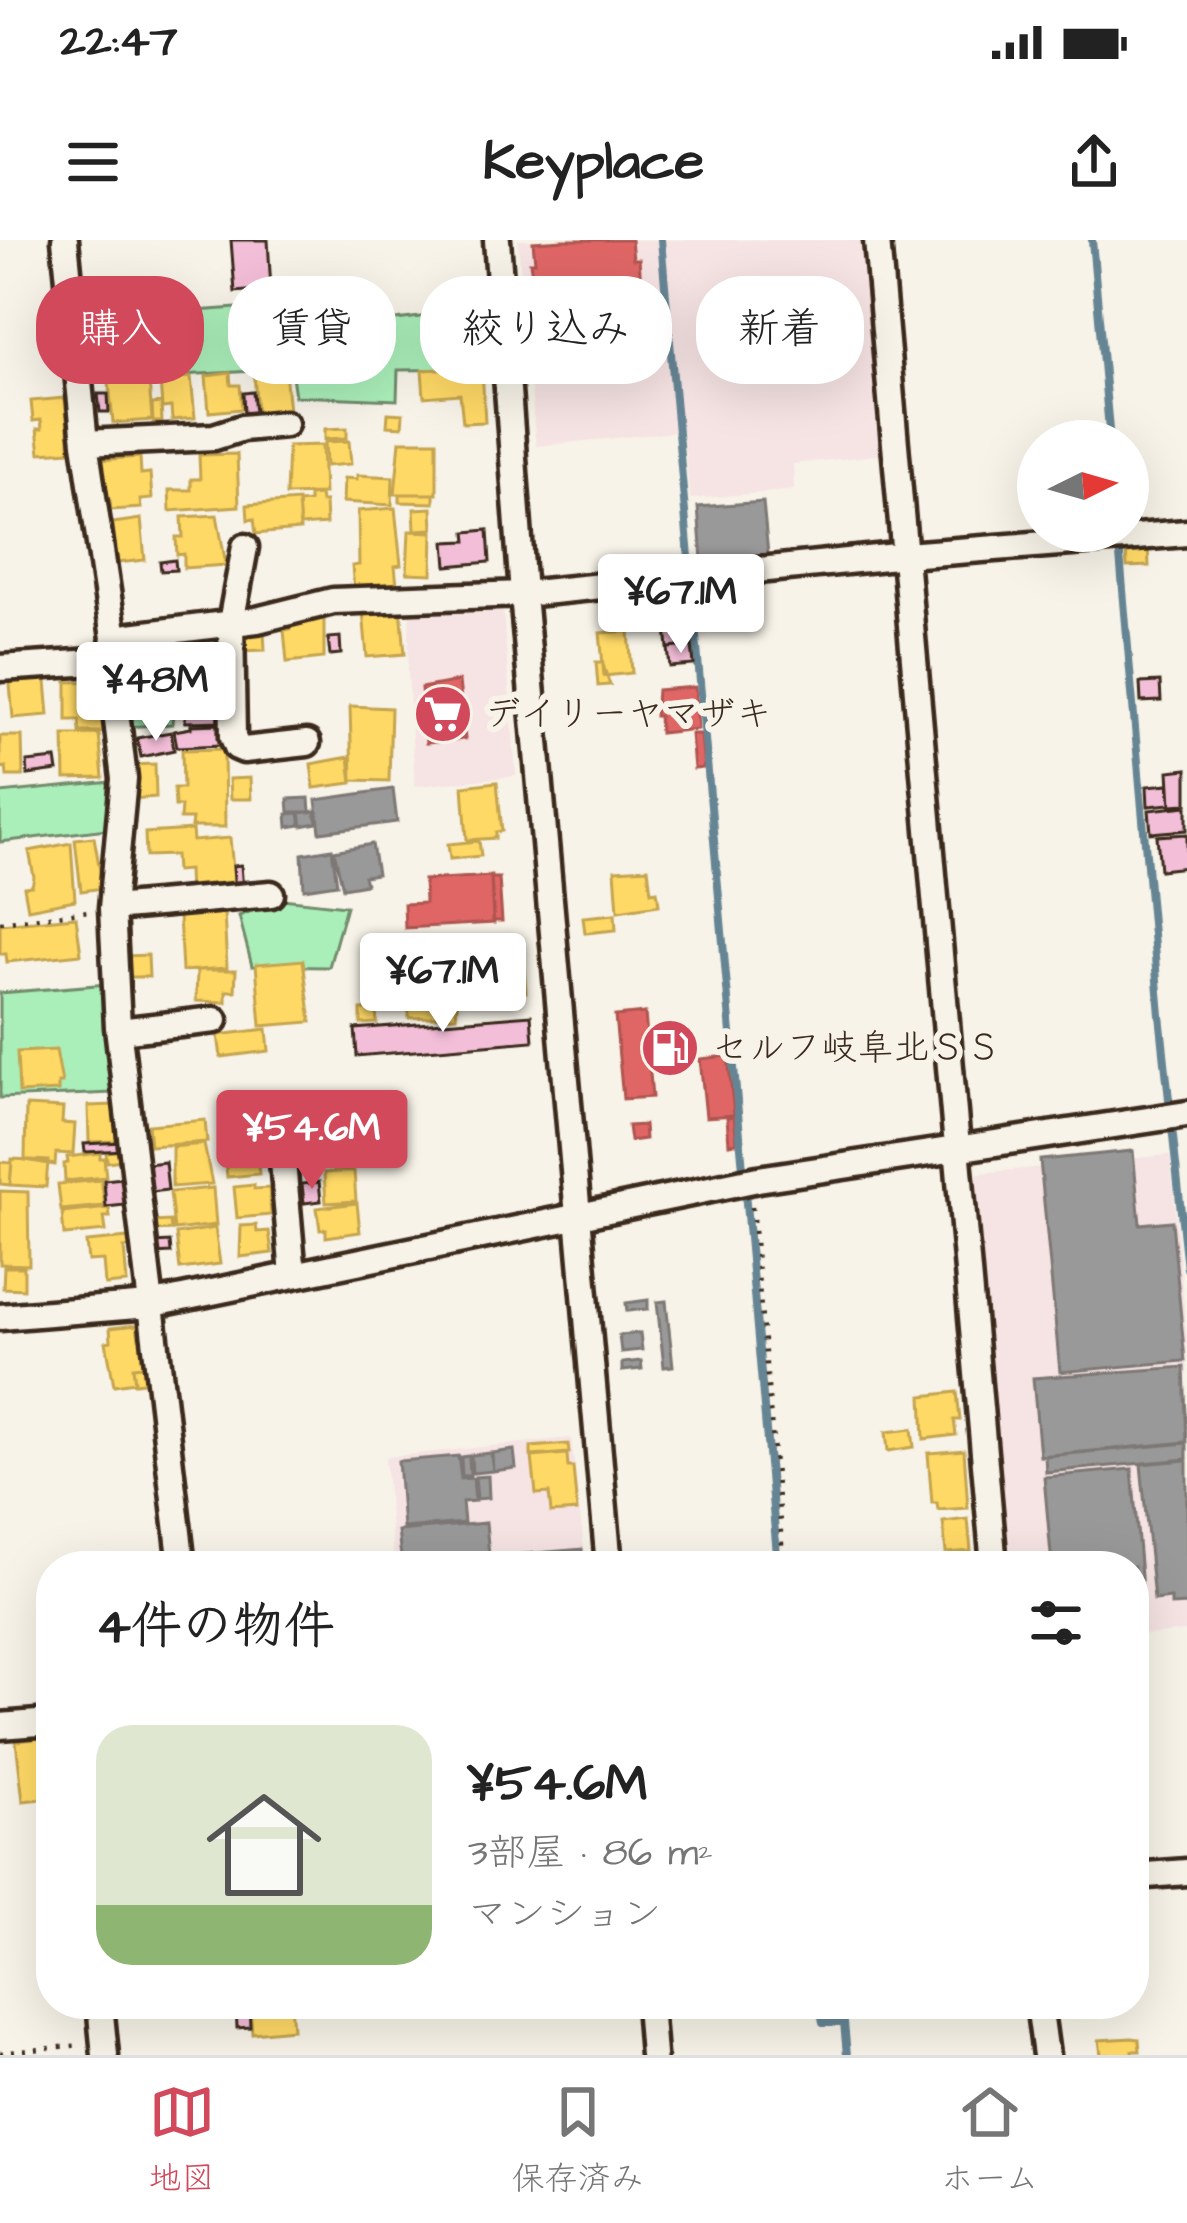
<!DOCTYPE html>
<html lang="ja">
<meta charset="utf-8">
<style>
:root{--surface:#fff;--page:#f2f2f2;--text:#222;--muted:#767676;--line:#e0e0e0;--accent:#d1495b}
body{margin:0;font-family:"Architects Daughter","Klee One",sans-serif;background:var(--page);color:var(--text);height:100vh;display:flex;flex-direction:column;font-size:45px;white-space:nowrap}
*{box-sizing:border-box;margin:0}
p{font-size:39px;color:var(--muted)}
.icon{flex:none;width:66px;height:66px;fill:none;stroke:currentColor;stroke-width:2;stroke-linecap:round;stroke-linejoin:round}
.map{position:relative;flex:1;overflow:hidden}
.drawer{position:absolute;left:36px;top:1311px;width:1113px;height:468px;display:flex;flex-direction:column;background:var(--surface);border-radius:48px;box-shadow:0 12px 48px #0002}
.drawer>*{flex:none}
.banner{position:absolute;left:36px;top:36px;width:1116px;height:108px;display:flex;gap:24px}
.needle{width:78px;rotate:85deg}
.buttons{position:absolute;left:1017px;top:180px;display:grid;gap:24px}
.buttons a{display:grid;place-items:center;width:132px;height:132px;border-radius:50%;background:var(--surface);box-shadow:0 12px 48px #0002;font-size:60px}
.price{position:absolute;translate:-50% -102px;padding:0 27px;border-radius:12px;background:#fff;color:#222;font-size:39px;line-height:78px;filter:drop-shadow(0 3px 6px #0008)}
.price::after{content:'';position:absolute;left:50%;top:72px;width:36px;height:27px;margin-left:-18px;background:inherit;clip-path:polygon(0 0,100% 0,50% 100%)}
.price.current{background:var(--accent);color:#fff}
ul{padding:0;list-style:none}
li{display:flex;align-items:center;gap:36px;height:300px;padding:0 60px}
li+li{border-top:3px solid var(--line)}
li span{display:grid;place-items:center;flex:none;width:336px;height:240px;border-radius:36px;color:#555}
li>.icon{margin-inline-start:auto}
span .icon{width:144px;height:144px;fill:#fffc;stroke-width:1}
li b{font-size:51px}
h2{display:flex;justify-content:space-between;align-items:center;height:144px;padding:0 60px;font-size:51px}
.pill{padding:0 42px;border-radius:48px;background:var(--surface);box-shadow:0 12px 48px #0002;font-size:42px;line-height:108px}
.pill.current{background:var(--accent);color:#fff}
.status{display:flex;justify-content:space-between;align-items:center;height:84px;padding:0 60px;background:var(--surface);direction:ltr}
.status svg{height:33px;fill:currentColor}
header{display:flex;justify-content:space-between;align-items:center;height:156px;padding:0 60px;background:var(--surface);font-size:54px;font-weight:800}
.menu{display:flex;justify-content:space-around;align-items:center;height:168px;border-top:3px solid var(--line);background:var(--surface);font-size:33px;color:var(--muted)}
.menu a{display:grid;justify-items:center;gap:6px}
.menu .current{color:var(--accent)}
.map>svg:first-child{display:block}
.built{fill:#f6e3e3}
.green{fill:#aaefba;stroke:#728c6c;stroke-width:3}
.homes{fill:#ffd966;stroke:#c4a450;stroke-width:3}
.shops{fill:#e06666;stroke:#ae5450;stroke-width:3}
.industry{fill:#999;stroke:#7d7874;stroke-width:3}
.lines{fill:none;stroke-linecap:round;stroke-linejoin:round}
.stream{stroke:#668594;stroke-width:8}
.building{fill:#f3bed8;stroke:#3b2a1e;stroke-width:3}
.minor-casing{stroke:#3b2a1e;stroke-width:33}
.path{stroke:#3b2a1e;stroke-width:4.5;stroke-dasharray:3 9;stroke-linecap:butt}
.minor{stroke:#f7f3e8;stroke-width:24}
.labels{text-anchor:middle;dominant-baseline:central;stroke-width:12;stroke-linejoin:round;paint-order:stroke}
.poi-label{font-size:36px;fill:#3b2a1e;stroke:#f7f3e8;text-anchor:start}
</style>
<div class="status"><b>22:47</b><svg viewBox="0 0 49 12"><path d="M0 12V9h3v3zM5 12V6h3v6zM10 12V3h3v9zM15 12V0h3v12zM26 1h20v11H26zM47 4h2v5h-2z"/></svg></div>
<header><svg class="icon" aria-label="menu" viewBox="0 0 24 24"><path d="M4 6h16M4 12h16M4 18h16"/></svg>Keyplace<svg class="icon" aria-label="share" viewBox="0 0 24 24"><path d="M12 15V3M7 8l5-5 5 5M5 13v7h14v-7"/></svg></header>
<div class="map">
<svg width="1187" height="1815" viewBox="0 0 1187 1815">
<rect width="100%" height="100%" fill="#f7f3e8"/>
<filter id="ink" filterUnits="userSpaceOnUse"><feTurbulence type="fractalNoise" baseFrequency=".00833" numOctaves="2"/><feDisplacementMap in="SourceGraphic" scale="24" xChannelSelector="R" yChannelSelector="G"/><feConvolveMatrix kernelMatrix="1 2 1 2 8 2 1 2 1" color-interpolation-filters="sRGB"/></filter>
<g filter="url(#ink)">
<path class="built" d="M518,0h348l19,214 -92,10 1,26 -104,9 -7,-68 -147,15z
M490,365l13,6 13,165 -101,10 -7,-115 2,-64z
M1170,915l17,185v291l-53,5v-70h-125l-37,-392z
M571,1198l15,128h-192l-9,-109z"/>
<path class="green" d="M281,65l6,28 192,-23 6,59 -87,1 -1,30 -102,-4 -4,-27 -202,11 -7,-61z
M222,397l2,34 -48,3 -4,50 -47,3 -5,-60 18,-19z
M112,542l-5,47 -107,13v-49z
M282,659l64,7 -17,61 -77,-1 -13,-50z
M109,744l3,109 -112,5v-105z"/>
<path class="homes" d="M482,127l3,55 -22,1 -3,-29 -36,3 -2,-27z
M285,131l4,40 -32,3 -3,-41z
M230,133l1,12h9l2,24 -33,3 -3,-36z
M191,137l4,41 -23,2 -1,-13 -9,1 -2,-28z
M149,140l3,40 -39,3 -4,-40z
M65,158l5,53 -30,2 -3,-24h5l-1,-9 -8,1 -2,-20z
M161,163l1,19h-9l-1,-18z
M388,173l15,1 -1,13 -15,-1z
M347,188v10l-22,1v-10z
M349,201l2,23 -25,2 -1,-24z
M400,201h37v53h-42z
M322,205l2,49 -38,1 2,-49z
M237,214l2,52 -69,5 -1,-21h22v-11h9l-1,-24z
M140,217l1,17 9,-1 2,26 -12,1 1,8 -30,2 -1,-9 -8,1 -3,-42z
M357,235l36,2 -1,28 -49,-3 1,-24 13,1z
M400,254h34v9l-34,-1z
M320,255l1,7h4l1,22 -26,2 -2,-23 11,-1v-6z
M298,261l2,29 -44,4 -2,-15 -6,1 -1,-15z
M395,268l6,57 -6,1 2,20 -43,4 -2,-24 7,-1 -1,-54z
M432,268l1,21 -18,1 -1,-21z
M217,275l9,50 -42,3v-14l-7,1 -1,-18h7l-1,-20z
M141,279l4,41 -28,3 -4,-40z
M409,291l24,1 -1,42 -25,-1z
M1148,305l1,21 -22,1 -1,-20z
M662,347l4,35 -13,1 -4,-35z
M401,368l4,46 -38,3 -4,-46z
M324,379v39l-37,4 -3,-32 6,-1 -1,-6z
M264,390l1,20 -27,1 -1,-20z
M629,391l3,42 -28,3 -4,-43z
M596,422h6l8,23 -12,1z
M45,430l4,45 -36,3 -4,-45z
M106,441l1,51h-27l-1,-12h-12v-38z
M350,466l41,2 -2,73 -37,-1z
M99,494l4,44 -38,1 -1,-44z
M0,496h22l1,40h-16l-1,-9 -6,1z
M224,509l1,78h-34l1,-8h-12l1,-13h-6l-1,-18h9l-1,-38z
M349,517l3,26 -38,5 -3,-24z
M155,524l1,33 -25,2 -2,-34z
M250,538l1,21h-21l-1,-20z
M497,542l5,49 -6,1v6l-29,2 -4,-54z
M192,590l1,11 37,-3 5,53 -46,3 -1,-24 -12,1 -1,-16 -29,1 -1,-23z
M94,597l9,51 -22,3 -6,-52z
M479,601l2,15 -31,3 -2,-15z
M71,603l4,57 -47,9 -4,-22 8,-1 2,-9 -5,-26z
M648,628l3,24 6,-1 2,14 -41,6 -3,-41z
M224,673l3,55 -45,3 -3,-55z
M615,674l1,16 -31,3 -2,-16z
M76,677l5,37 -74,8 -1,-8h-6v-30z
M148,715l1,22h-22l-1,-21z
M303,720l8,62 -50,4 -5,-62z
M524,728l2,24 -33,3 -2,-24z
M197,730h39l-1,21h-9v11l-30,-1z
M452,732l1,17h6l-3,27 -47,2 -2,-44z
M376,769l1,14 -16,1v-14z
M267,789l2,22 -48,6 -3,-22z
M56,810l6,33h-4v8l-39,2 -2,-41z
M116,865l1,36 -28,1 -1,-36z
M26,866l37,2 -1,15 13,1 -2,30 -17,-1 -1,12 -30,-5z
M205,880l2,22 -57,4 -2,-21z
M349,890l4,33 -38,4 -3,-33z
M269,900l2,25 -13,1 1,8 -32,3 -3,-32z
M204,904l8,40 -40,3v-40z
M121,910l1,10 -15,2 -1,-10z
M100,913v5h4l2,19 -41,4 -1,-17 4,-1 -1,-6z
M12,919l36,2 -2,26 -36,-2z
M0,922l12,1 -2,22 -10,-1z
M354,931l2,30 -30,2 -2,-30z
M101,940l4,26 -44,4 -3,-26z
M254,945v4l15,-1 2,27 -34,3 -3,-31z
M213,948l3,37 -42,5 -4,-38z
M0,951l28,1 1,73 -29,-1z
M357,963l3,29 -34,5v-8l-6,1 -3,-22z
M109,968l1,9h-6l2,14 -42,4 -2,-22z
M170,981l1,9 -17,1 -1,-9z
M256,985l1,7 12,-1 3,22 -32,4 1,-31z
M215,988l5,36 -40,5 -4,-35z
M129,998l1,10h-6l3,35 -22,2 -2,-25 -15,1 -2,-19z
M4,1027h20v22l-21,-1z
M137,1085l2,13 8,-1 1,11 -7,1 2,17 -10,1 2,15 -21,3 -8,-43 5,-1 -1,-13z
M151,1125l1,16 -17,2 -2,-16z
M957,1152l3,28h-6l2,15 -32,4 -2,-43z
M912,1189l2,18 -26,4 -2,-19z
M568,1204l1,9 -38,3v-9z
M964,1210l4,58 -30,2 -1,-7h-5l-4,-50z
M567,1214l1,13h5l4,44 -26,2 -2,-20 -13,1 -4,-37z
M968,1279l3,32 -25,2 -3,-31z
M51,1497l-1,61 -27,3 -7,-60z
M250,1764h41l2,25 -41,4z
M392,1764h35l1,8 -35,3z
M1132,1798l7,1 1,12h-8v4h-31l-2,-15z"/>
<path class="shops" d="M564,0h67l2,19h6l4,49h6l1,18 -110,8 -10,-72h5l-2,-20z
M459,441l6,58 -39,4 -5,-55z
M695,447l3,42 -38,4 -1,-17h-4l2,-26z
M691,494h10l3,34 -10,1z
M491,636l3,47 -89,5 -1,-24 21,-1 -1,-23z
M491,638h8l3,43h-9z
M645,773l7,84 -29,2 -8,-83z
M668,807l12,3 2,16 -10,1z
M728,816l6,59 -28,2 -6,-58z
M734,876l3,27 -8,1 -2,-27z
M644,885l1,14 -15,2 -2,-15z"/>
<path class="industry" d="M763,262l5,52 -66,6 -4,-53z
M393,549l4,33 -77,10 -4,-32z
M309,558l1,14h-21l-1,-13z
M315,571l2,12 -15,3 -2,-13z
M299,573l2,12 -13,2 -1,-13z
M372,604l5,30 -13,2 2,8 -23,4 -9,-37z
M332,609l5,35 -33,5 -2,-35z
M1133,911l7,73 32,-3 13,140 -125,11 -20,-212z
M648,1060v9l-21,2 -1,-8z
M666,1061l7,65 -9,1 -7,-65z
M640,1093l2,17 -21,2 -2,-17z
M641,1121l1,8 -20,2v-8z
M1184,1127l3,75 -147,14 -7,-78z
M1187,1203v16l-141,13 -1,-16z
M514,1210l2,18 -23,3 -1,-18z
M491,1213l2,18 -21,2 -1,-18z
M458,1216l3,23 12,-1 2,23 -13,1 2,21 -61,5 -5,-67z
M469,1216l1,20h-8l-1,-19z
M1187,1220v144l-16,1v-7l-17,2 -13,-136z
M1132,1229l11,131 -9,1v11v-46h-82l-8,-89z
M488,1236l1,22 -12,1 -2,-22z
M486,1283l4,43h-88l-4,-35z
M582,1309l1,13 -84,4 -1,-10z"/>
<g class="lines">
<path class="stream" d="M661,0l117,1326
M1092,0l18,201
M1119,304l41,471 27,253
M820,1764l3,19h21l3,32"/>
</g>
<path class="building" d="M231,0h37l3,49 -36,3z
M253,152l2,21 -11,1 -1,-21z
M98,154h10l1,18h-9z
M488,290l2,32 -43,4 -2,-24 22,-1 -1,-9z
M175,320l1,10 -15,1 -1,-9z
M686,344l6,62 -24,2 -6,-61z
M340,397l1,17 -11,1 -2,-17z
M692,406l2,19 -24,2 -2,-19z
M221,433l2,48 -38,1 3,-47z
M1160,442l1,19 -20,1 -1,-19z
M221,484l1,21 -45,2 -3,-16 17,-3v-3z
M171,492l3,18 -33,7 -4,-19z
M56,519l2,12 -30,4 -1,-13z
M1187,529v35l-16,1 -2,-34z
M1169,544l2,20 -23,2 -1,-20z
M1187,566v24l-36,3 -2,-23z
M1187,594v33l-27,3 -3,-34z
M241,625l2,25 -8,1 -2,-25z
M531,775l2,26 -176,15 -2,-27z
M302,870l2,25 -30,2 -2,-24z
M123,902l1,8 -39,2 -1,-8z
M165,922l3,28 -19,2 -2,-28z
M123,938l2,27 -19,2 -2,-27z
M319,942l2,19 -17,2 -2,-19z
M170,1002l1,11 -16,1 -1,-11z
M249,1766l1,21 -13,1 -1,-21z"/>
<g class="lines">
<g class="minor-casing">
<path id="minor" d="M65,0l20,203 29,195 -4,23 14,118 -12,129 6,119 64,539
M497,0l26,354 86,972
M877,0l117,1326
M85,203l129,-6 28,-9 43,-4
M245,307l-14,76 2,114 4,10 7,3 63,-7
M114,398l143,-18 76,-19 190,-7 383,-39 281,-22
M0,428l110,-7
M112,668l159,-14
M119,791l96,-11
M282,910l11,125
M0,1077l149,-12 609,-126 429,-65
M0,1486l51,-4
M1134,1636l53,-4
M100,1764l5,51
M649,1764l4,51
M1039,1764l7,51"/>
</g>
<path class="path" d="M0,682l89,-11
M752,967l32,359
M880,1326l90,-9
M0,1813l81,-8"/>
<use href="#minor" class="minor"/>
</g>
</g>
<defs>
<g id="supermarket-disc" transform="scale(3)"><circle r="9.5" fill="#d1495b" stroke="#f7f3e8"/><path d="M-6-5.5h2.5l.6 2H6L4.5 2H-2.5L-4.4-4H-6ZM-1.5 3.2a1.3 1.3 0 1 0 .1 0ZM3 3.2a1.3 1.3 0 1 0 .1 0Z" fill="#fff"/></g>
<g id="fuel-disc" transform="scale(3)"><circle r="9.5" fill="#d1495b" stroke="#f7f3e8"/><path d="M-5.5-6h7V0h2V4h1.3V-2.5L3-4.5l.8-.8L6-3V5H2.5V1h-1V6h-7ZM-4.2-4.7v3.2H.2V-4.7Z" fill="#fff"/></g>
</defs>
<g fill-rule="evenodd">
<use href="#supermarket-disc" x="443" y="474"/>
<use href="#fuel-disc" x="670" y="808"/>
</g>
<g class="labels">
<g class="poi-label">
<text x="485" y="474">デイリーヤマザキ</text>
<text x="712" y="808">セルフ岐阜北ＳＳ</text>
</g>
</g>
</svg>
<div class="buttons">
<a><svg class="needle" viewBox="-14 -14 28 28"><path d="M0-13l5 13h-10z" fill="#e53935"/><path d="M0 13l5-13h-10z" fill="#767676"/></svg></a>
</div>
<b class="price" style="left:681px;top:416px">¥67.1M</b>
<b class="price" style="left:156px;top:504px">¥48M</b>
<b class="price" style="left:443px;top:795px">¥67.1M</b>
<b class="price current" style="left:312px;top:952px">¥54.6M</b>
<div class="banner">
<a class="pill current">購入</a>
<a class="pill">賃貸</a>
<a class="pill">絞り込み</a>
<a class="pill">新着</a>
</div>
<section class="drawer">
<h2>4件の物件<svg class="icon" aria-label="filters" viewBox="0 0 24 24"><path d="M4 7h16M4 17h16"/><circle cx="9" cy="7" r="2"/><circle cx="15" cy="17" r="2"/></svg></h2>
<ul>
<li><span style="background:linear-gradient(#dfe7d0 75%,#8fb573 0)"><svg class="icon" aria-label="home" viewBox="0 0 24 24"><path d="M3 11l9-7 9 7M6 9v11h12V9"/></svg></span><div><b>¥54.6M</b><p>3部屋 · 86 m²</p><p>マンション</p></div></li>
</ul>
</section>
</div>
<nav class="menu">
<a class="current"><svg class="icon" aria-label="map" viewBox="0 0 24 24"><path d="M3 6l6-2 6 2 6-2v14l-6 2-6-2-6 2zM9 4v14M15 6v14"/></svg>地図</a>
<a><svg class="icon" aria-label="saved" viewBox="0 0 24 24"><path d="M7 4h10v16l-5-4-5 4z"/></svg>保存済み</a>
<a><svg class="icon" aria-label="home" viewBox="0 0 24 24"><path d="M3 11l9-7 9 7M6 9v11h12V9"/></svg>ホーム</a>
</nav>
